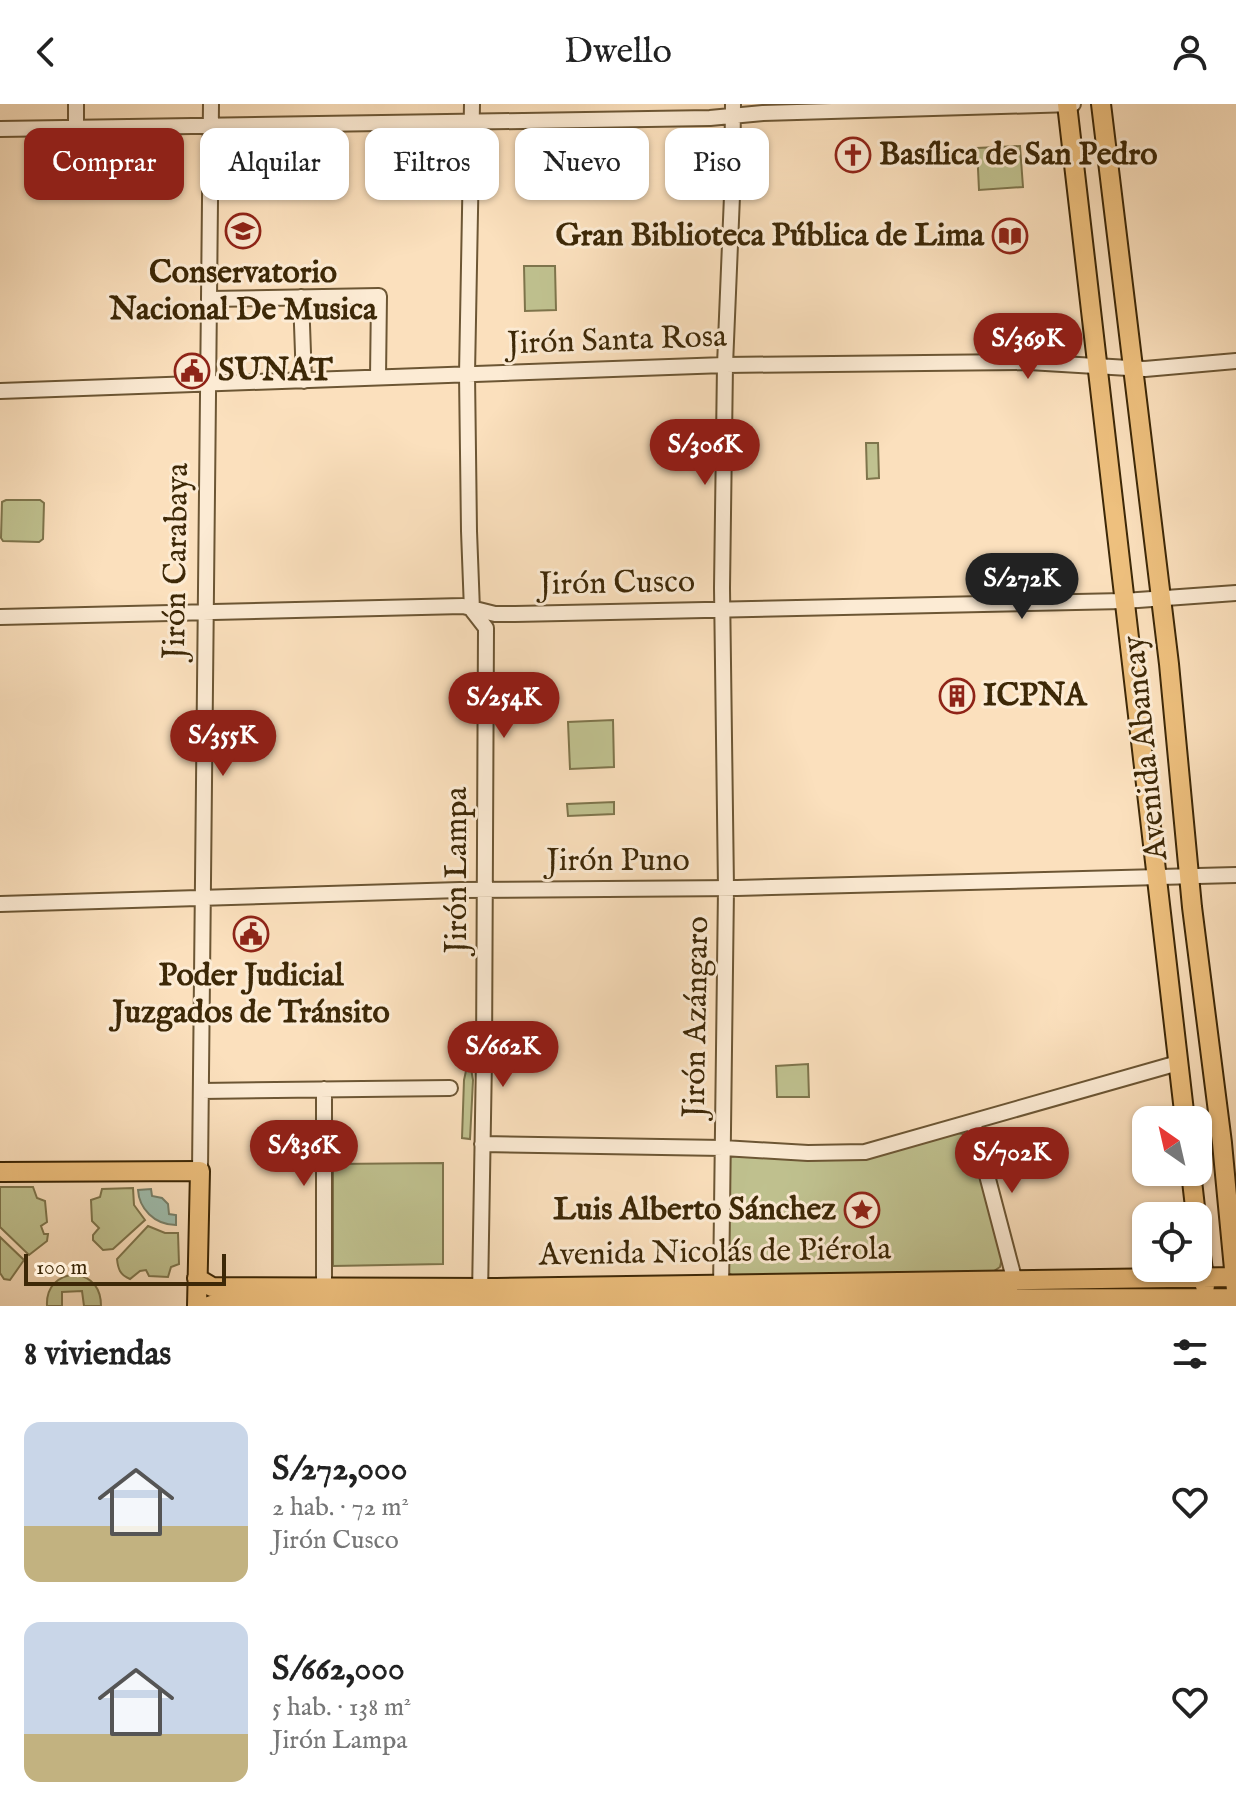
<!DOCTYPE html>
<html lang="es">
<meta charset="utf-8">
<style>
:root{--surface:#fff;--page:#f2f2f2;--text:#222;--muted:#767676;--accent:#8f2418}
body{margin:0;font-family:"IM FELL English",serif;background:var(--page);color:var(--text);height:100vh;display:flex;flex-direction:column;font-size:30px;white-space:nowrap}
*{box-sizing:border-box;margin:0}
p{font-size:26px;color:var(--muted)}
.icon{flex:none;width:44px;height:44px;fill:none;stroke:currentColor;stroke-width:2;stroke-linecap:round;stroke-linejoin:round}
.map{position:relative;height:1202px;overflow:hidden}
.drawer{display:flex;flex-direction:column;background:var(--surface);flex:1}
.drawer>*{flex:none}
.guide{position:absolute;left:24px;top:24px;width:800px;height:72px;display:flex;gap:16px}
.needle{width:52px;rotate:326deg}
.buttons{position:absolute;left:1132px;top:1002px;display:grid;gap:16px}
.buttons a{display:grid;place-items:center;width:80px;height:80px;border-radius:16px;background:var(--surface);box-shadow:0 2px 6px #0004;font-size:40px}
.scale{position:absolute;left:24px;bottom:20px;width:202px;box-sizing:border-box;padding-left:8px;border:4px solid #3d2807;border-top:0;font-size:22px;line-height:28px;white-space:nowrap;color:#3d2807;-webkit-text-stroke:6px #fcebd4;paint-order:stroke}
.price{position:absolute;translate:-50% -68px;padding:0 18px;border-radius:28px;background:var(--accent);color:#fff;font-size:26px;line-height:52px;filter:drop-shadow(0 2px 4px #0008)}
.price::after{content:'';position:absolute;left:50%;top:48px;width:24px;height:18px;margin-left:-12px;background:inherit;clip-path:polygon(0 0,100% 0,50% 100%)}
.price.current{background:#222;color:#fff}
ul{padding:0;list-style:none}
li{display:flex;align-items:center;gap:24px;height:200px;padding:0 24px}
li span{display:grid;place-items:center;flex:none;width:224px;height:160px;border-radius:16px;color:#555}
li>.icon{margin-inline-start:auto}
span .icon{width:96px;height:96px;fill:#fffc;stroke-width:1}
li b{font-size:34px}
h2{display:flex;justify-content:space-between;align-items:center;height:96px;padding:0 24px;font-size:34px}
.chip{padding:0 28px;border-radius:16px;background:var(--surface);box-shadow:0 2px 6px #0004;font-size:28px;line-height:72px}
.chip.current{background:var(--accent);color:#fff}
header{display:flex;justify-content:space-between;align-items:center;height:104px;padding:0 24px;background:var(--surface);font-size:36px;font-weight:600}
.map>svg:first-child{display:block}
.green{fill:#c0c290;stroke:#7e754c;stroke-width:2}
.water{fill:#9fbdad;stroke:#78816b;stroke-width:2}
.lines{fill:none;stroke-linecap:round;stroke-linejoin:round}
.minor-casing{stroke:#6c5634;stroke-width:18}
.major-casing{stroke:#3d2807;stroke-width:22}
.minor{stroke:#fcebd4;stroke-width:14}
.major{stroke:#eec07e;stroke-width:18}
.labels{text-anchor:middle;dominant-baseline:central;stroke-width:6;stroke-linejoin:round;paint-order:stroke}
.poi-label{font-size:32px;font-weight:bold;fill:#3d2807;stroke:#fcebd4;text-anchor:start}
.street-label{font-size:32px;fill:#3d2807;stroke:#fcebd4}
</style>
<header><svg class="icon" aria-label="back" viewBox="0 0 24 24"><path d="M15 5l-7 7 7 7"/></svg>Dwello<svg class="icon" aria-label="person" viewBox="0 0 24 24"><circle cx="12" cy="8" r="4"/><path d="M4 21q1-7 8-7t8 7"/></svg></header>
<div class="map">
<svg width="1236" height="1202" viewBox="0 0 1236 1202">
<rect width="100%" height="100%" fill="#fbe0bd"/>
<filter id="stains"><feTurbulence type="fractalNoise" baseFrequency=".0025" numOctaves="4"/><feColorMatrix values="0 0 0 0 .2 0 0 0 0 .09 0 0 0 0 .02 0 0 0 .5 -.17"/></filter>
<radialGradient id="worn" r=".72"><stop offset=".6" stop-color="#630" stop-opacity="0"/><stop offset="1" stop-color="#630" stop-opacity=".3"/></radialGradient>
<path class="green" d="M1020,42l3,41 -44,3 -2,-42z
M524,162h31l1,44 -31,1z
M866,339h12l1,35 -12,1z
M6,396h34l4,3 -1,36 -4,3 -36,-1 -2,-3 1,-36z
M613,616l1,47 -44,2 -2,-47z
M614,698v12l-46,2 -1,-12z
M469,953l4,23 -3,59 -8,-1 2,-58z
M808,960l1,33h-32l-1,-31z
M954,1028l13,3 4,5 31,118 -2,9 -6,4 -261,5 -4,-3 -1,-113 4,-4 108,3z
M443,1059v101l-110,2v-102z
M0,1083h33l4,11 8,3 2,21 -6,4 3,8h4l-1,7 -18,14 -29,-28z
M133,1084l1,17 11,15 -32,29 -10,1 -10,-10v-5l6,-7 -7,-7 -1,-21 9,-3 2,-8z
M148,1122l17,7h13l1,31 -8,3 -3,10 -19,-1 -3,-6 -6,1 -10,8c-10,-4 -12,-10 -13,-20z
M0,1133l24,23 -14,20 -6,-1 -4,-6z
M76,1170c17,4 25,14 25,32h-17l-2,-15 -20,1v14h-15c-1,-19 10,-30 29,-32z"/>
<path class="water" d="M151,1085l1,7 10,2 6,6 1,10 7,1v10c-22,0 -37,-17 -38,-35z"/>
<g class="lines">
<g class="minor-casing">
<path id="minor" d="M472,0l-5,270 2,157 3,79 14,18 -2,431 -4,236
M76,23v-23
M0,25l710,-11 53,-5 310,-9
M301,193l3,84
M209,195l170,-3 -1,81
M0,287l725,-26 304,-3 116,7 91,-8
M0,513l463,-11 32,8h20l609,-13 112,-8
M0,800l460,-14 277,-2 499,-13
M324,985v208
M201,987l249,-3
M973,1018l41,156
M482,1040l241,4 85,5 57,-1 313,-89
M200,1067l11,-1067
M721,1187l5,-403 -4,-300 3,-223 7,-169 1,-92"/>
</g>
<g class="major-casing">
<path id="major" d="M1067,0l118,1016
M1101,0l68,560 23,243 30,236 14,147
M0,1068l200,-1 -3,135
M1191,1068l5,44
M1198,1129l7,53
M197,1174l15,9 284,1 740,-11
M209,1202l11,-4 104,-2 912,-2"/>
</g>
<use href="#minor" class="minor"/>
<use href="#major" class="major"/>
</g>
<defs>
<g id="church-ring" transform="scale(1.8)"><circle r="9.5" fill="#fcebd4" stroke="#8f2418" stroke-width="1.5"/><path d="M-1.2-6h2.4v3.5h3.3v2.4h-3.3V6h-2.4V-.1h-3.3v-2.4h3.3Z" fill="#8f2418"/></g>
<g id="university-ring" transform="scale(1.8)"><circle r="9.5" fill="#fcebd4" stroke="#8f2418" stroke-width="1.5"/><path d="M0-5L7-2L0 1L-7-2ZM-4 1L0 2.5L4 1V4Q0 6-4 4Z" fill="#8f2418"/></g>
<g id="library-ring" transform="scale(1.8)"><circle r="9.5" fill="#fcebd4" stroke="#8f2418" stroke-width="1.5"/><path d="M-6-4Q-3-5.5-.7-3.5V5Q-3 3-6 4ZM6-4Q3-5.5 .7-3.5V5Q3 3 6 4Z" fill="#8f2418"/></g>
<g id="civic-ring" transform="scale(1.8)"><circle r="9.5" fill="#fcebd4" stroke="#8f2418" stroke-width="1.5"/><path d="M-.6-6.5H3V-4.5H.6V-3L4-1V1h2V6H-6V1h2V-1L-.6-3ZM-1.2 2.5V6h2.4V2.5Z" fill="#8f2418"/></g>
<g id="building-ring" transform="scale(1.8)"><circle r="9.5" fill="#fcebd4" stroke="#8f2418" stroke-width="1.5"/><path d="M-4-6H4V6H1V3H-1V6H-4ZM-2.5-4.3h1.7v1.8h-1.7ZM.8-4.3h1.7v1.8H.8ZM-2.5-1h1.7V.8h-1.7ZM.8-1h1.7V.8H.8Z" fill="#8f2418"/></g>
<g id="sight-ring" transform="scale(1.8)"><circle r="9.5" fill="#fcebd4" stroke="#8f2418" stroke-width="1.5"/><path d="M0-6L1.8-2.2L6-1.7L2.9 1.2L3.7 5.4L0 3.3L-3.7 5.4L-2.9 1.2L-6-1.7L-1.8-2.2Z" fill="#8f2418"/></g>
</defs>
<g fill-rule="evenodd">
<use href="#church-ring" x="853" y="51"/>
<use href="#university-ring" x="243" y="127"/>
<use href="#library-ring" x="1010" y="132"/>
<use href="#civic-ring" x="192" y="267"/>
<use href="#building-ring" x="957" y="592"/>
<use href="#civic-ring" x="251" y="830"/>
<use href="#sight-ring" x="862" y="1106"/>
</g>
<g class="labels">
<g class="poi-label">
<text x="879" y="51">Basílica de San Pedro</text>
<text x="984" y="132" text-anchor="end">Gran Biblioteca Pública de Lima</text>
<text x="243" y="169" text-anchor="middle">Conservatorio<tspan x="243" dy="37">Nacional De Musica</tspan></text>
<text x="218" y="267">SUNAT</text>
<text x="983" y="592">ICPNA</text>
<text x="251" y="872" text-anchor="middle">Poder Judicial<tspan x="251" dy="37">Juzgados de Tránsito</tspan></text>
<text x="836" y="1106" text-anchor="end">Luis Alberto Sánchez</text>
</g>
<g class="street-label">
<text transform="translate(617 237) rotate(-2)">Jirón Santa Rosa</text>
<text transform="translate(177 457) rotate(-89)">Jirón Carabaya</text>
<text transform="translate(617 480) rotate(-1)">Jirón Cusco</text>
<text transform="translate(1146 644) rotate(-96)">Avenida Abancay</text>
<text x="618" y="757">Jirón Puno</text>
<text transform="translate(457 766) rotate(-90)">Jirón Lampa</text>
<text transform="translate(697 913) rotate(-89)">Jirón Azángaro</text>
<text transform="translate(715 1149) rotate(-1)">Avenida Nicolás de Piérola</text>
</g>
</g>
<rect width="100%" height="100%" filter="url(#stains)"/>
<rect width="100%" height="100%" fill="url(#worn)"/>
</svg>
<div class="buttons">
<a><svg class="needle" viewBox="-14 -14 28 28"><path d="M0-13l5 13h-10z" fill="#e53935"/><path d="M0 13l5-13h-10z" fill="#767676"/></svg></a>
<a><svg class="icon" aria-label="locate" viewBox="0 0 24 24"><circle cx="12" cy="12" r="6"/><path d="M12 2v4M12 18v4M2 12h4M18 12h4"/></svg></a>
</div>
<div class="scale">100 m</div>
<b class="price" style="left:1028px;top:277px">S/369K</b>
<b class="price" style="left:705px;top:383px">S/306K</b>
<b class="price current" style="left:1022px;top:517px">S/272K</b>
<b class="price" style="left:504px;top:636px">S/254K</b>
<b class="price" style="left:223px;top:674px">S/355K</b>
<b class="price" style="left:503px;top:985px">S/662K</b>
<b class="price" style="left:304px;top:1084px">S/836K</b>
<b class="price" style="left:1012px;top:1091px">S/702K</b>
<div class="guide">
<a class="chip current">Comprar</a>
<a class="chip">Alquilar</a>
<a class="chip">Filtros</a>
<a class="chip">Nuevo</a>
<a class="chip">Piso</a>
</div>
</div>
<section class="drawer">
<h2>8 viviendas<svg class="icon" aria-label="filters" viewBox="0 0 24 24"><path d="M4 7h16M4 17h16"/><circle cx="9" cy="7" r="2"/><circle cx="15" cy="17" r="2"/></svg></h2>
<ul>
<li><span style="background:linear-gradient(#c9d6e8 65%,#c2b280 0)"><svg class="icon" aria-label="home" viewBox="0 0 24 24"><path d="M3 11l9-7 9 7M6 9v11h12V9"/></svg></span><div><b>S/272,000</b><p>2 hab. · 72 m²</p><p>Jirón Cusco</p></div><svg class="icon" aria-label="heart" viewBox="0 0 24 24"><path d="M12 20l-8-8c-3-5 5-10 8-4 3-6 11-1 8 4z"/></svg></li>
<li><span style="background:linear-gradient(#c9d6e8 70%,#c2b280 0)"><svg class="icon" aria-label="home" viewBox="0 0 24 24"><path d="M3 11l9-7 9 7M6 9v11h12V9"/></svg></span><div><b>S/662,000</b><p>5 hab. · 138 m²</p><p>Jirón Lampa</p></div><svg class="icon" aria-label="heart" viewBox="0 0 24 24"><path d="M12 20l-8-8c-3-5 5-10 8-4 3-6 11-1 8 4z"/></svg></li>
</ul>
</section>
